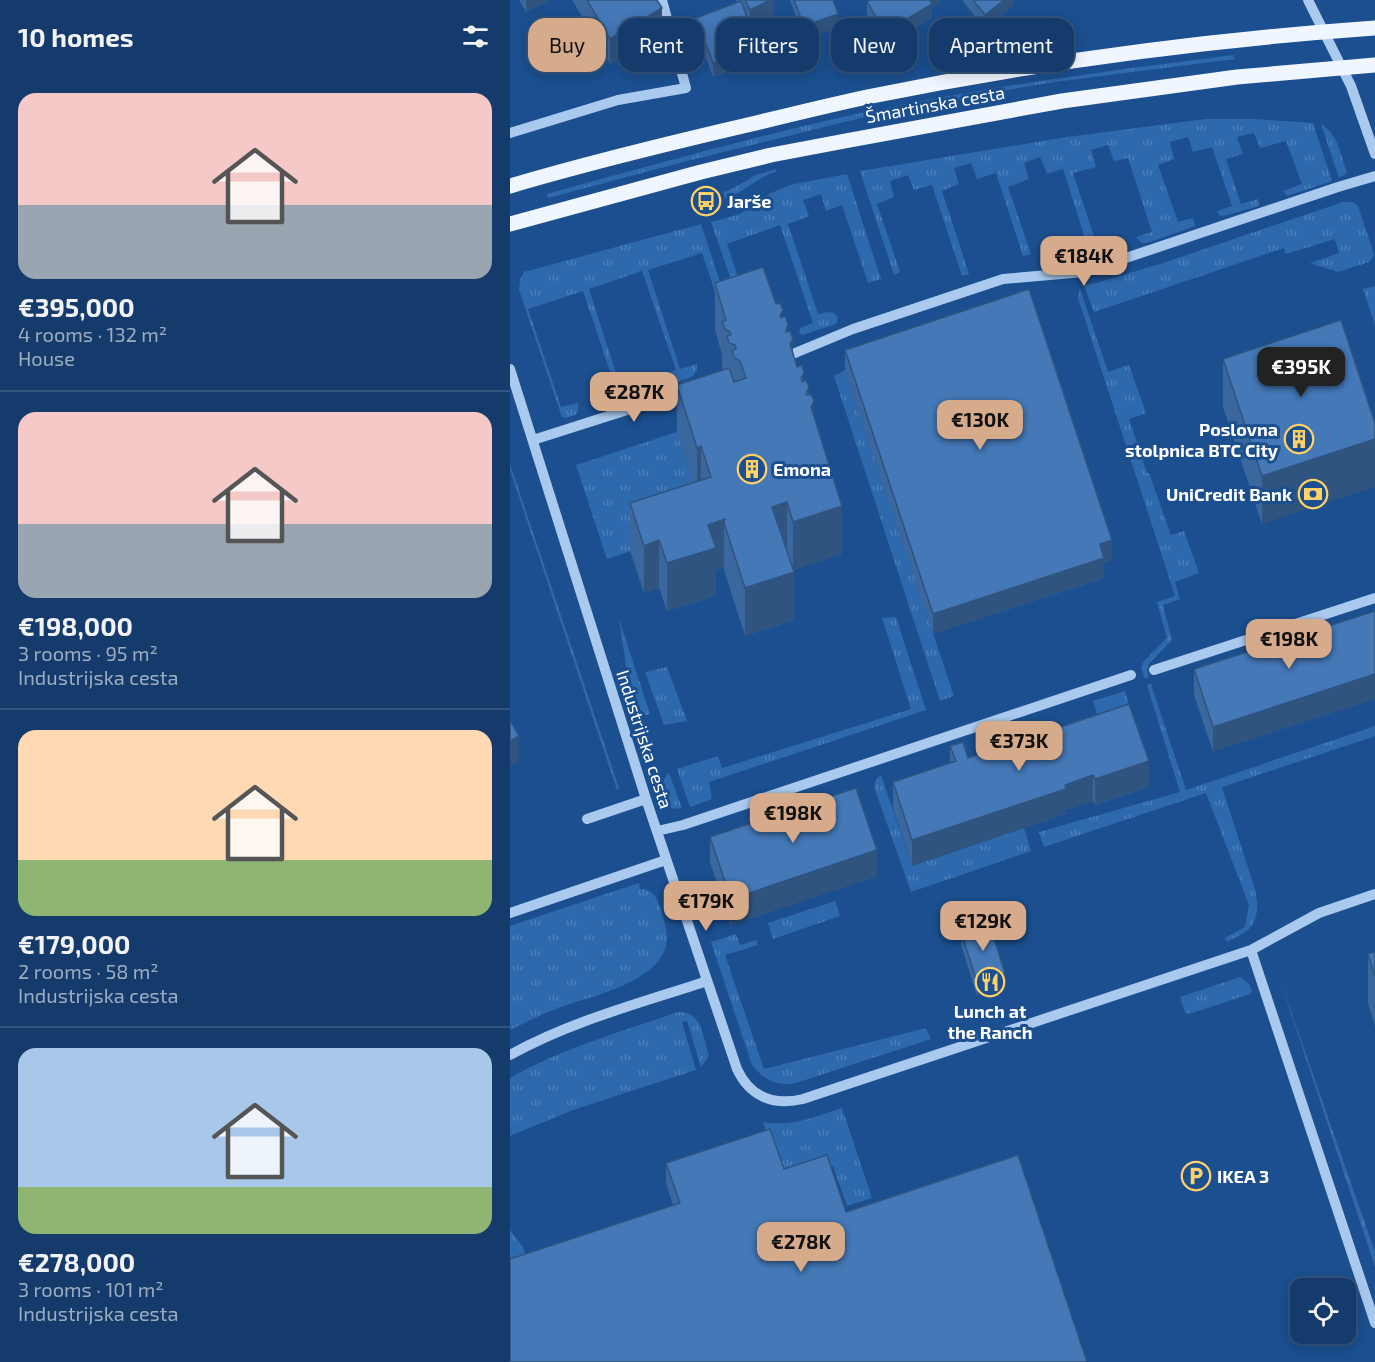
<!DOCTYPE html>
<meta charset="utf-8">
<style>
:root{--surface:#143b6b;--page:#1d4271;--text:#f1f3f6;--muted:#9dadc1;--line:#33557e;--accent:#d6ab8b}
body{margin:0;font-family:"Exo 2",sans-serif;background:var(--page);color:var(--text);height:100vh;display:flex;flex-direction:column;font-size:22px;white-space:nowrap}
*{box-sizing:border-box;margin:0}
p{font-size:20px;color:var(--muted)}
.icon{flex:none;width:33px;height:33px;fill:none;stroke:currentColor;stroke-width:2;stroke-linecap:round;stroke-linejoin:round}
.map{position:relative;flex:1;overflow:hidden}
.side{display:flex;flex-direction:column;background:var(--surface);width:510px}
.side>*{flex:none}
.banner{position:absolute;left:18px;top:18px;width:570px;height:54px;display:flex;gap:12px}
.controls{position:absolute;left:780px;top:1278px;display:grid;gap:12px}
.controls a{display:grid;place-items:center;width:66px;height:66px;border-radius:12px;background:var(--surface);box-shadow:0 3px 15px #0003,0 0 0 2px var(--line);font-size:30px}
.price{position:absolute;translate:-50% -51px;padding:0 14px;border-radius:12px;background:var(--accent);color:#111;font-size:20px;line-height:39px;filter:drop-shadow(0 2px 3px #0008)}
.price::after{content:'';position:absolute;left:50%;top:36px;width:18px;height:14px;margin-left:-9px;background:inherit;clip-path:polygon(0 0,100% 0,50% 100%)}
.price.selected{background:#222;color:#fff}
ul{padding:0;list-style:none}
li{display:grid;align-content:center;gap:12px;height:318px;padding:0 18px}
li+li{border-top:2px solid var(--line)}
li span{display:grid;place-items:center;height:186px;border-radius:18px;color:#555}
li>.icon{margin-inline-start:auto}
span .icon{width:108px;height:108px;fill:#fffc;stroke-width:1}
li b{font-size:26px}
h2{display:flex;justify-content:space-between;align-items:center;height:72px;padding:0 18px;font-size:26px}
.pill{padding:0 21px;border-radius:18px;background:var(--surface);box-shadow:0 3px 15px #0003,0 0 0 2px var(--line);font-size:21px;line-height:54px}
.pill.selected{background:var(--accent);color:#111}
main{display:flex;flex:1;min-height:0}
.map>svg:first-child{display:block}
.grass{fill:url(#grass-tufts)}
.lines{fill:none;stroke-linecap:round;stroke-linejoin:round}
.minor{stroke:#a9c9ee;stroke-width:10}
.major{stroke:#f0f6ff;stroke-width:15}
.wall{fill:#3a679d}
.shaded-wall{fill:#305480}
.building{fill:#4478b7;stroke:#305480;stroke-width:1.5}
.labels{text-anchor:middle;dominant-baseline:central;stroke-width:6;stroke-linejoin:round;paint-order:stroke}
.street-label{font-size:18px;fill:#fff;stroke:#1b4f8f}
.poi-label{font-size:18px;font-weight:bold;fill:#fff;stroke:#1b4f8f;text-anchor:start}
</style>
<main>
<section class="side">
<h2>10 homes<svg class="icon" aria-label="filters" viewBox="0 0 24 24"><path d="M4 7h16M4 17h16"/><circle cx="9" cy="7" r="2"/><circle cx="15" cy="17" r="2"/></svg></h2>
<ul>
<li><span style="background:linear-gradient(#f6c9c9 60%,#9aa5b1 0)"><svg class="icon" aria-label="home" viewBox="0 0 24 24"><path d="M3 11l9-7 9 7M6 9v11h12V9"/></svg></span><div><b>€395,000</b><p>4 rooms · 132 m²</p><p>House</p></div></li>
<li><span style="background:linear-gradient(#f6c9c9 60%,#9aa5b1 0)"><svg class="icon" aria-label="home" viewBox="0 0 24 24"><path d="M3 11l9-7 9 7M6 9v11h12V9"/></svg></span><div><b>€198,000</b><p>3 rooms · 95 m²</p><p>Industrijska cesta</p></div></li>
<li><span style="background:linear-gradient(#ffd9b3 70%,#8fb573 0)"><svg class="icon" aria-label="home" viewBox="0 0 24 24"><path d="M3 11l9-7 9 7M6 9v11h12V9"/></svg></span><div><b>€179,000</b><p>2 rooms · 58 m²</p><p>Industrijska cesta</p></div></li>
<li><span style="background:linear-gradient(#a9c7e8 75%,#8fb573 0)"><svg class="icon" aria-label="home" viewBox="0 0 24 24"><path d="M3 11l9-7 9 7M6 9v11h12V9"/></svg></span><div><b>€278,000</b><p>3 rooms · 101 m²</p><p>Industrijska cesta</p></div></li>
</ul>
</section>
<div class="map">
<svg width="865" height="1362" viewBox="0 0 865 1362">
<defs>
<pattern id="grass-tufts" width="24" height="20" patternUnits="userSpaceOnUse" patternTransform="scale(1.5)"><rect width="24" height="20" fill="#2e69ad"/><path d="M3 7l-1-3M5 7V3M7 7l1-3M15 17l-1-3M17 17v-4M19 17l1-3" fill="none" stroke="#4d80b9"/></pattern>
</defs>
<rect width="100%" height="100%" fill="#1b4f8f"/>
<path class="grass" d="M723,55l2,4 -180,23 -53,9 -129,24 -186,46 -139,37 -1,-4c93,-26 187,-52 282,-74 133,-30 269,-48 404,-65z
M696,119h48l59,4 19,58 -45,15 -4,-5 19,-7 -16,-43 -26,7 -6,-15 -17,4 6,17 -17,5 15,45 17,-5 1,6 -3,2 -33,9 -4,-1 -2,-4 15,-5 -20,-59 -19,5 -5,-15 -18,5 4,17 -16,6 20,57 15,-4 2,8 -48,17h-5l-6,-6 16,-5 -24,-74 -14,3 -6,-16 -17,5 5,17 -23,6 25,75 16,-4 1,3 -5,8 -11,4 -20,3 -6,-5 16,-6 -26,-82 -16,5 -7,-17 -16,6 5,16 -21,8 23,67 -8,2 -27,-83 -19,6 -6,-16 -17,5 5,16 -17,7 27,83 -7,2 -30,-91 -18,5 -6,-15 -18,6 4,16 -17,7 23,68 -6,3 -34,-104 207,-34z
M811,124c17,10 20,31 26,49l-8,5z
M266,169v3c-19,5 -32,21 -51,27l-2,-7 7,-2 26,-15z
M337,174l34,105 -13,4 -26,-78 -16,6 -5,-17 -18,6 6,16 -21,8 30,90c7,-1 13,-5 19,2v6l-1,2 -34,11 -3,-3 1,-4 13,-5 -33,-98 -53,19 25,74 -7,2 -34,-98 29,-8 29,-20 21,-9z
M833,202h10l5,4 16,48 -1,3 -4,5 -31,10 -28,-9 29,-10 -4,-14 -49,15 -2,-6 -190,64 -10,-27 12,-2 67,-20z
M191,224l33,100 -7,3 -25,-74 -54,17 32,99 17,-5v6l-5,7 -21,7 -5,-1 -7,-7 17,-6 -34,-99 -53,18 32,100 17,-6 -1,7 -5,7 -22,7 -8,-4 -2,-4 14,-4 2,-3 -33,-98 -55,18 33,98 17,-4v8l-3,4 -9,3 -4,-1 -43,-127 1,-10 4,-8z
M865,286v39l-12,-36z
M570,289l28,83 21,-7 17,48 -17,6 18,54h2l22,62 13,-4 15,42 -24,9 5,17 -17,6 9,35 -23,24 -2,6 2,7 -4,2 -4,-12 2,-5 24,-24 -10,-36 18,-6 -97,-298z
M335,370l109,326 -14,5 -106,-325z
M167,432l20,63 14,29 -104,35 -31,-94z
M0,464l109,324 -2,2 -107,-320z
M386,617l30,93 -217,72 3,17 -22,8 -13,-38 41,-13 4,12 189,-59 -29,-91z
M109,619l31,95 -14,4 -6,-26z
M157,667l20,54 -23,4 -19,-53z
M641,684l35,106 189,-64v10l-153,51 32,99c4,15 6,31 -5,43 -6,6 -16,9 -22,13l-2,-4 20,-11 4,-22 -43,-112 -162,54 -5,-15 141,-40 -33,-107z
M615,691l6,21 -32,9 -6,-20z
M159,773l13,35c-22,6 -26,-23 -13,-35z
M371,775l31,91 112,-38 7,23 -120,41 -37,-105 2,-8z
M129,883l1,6c13,0 17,9 21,20 3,12 8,25 5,37 -10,37 -74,50 -105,61 -17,6 -34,15 -51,23v-104z
M325,901l5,15 -67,23 -5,-16z
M226,934l4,11 16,-5 2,5 -33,10 39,114 162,-41 5,11 -135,44c-19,4 -32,-3 -44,-18l-41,-123z
M768,974l97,278v15z
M730,977l9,7 3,7 -2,3 -61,20 -4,-2 -5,-15z
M168,1012c24,-2 25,26 31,44l-8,11 -14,-46 -5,1 14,48 -123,40 -63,26v-58c52,-30 111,-46 168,-66z
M332,1108l30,90 -25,8 -14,-40 -52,17 -18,-61c30,5 51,-5 79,-14z
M0,1230l13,17 6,19 -19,7z"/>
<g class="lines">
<path class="minor" d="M798,0l43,86 24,68
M0,133l108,-33 68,-12 -24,-88
M273,358l70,-29 150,-50 81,-7 254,-85 37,-11
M0,369l136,430 91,270c13,28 37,37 66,30l448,-149 68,-37 56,-19
M23,440l157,-50
M644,670l221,-72
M77,819l59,-20
M147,831l26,-6 448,-150
M0,913l156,-53
M741,950l124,373
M0,1055c61,-34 131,-52 197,-74"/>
<path class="major" d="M0,186c81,-24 164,-44 246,-63 37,-9 74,-18 111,-26 167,-34 338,-57 508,-69
M0,224l191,-52 70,-17 74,-14 217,-40 175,-24 138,-12"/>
</g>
<path class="wall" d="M9,0h31l-24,12z
M62,0h85l5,34 -52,30z
M226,0h38v18l-23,11 7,31 -45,17 -17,-46v-13l41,-15z
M280,0h43l5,27 -34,13z
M430,0v3l-8,4v11l-47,28 -18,-31v-13z
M452,0h52v5l-29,24z
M205,283l61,21 12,27 5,21 4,15 7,14 5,13 33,160 -49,16 -6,-20 7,70 -49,16 -21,-66v-3l-8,3v26l-49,15 -8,-23 -15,5 -14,-42v-48l63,-20 -16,-51v-47l45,-15v-15l-7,-25z
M335,350l267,210 -8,3v15l-171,56 -88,-264z
M713,359l152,64 -113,101 -39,-117z
M865,611l-162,141 -19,-57v-26z
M619,704l20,83 -54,18 -2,-4 -27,9v4l-154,52 -19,-58v-26l57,-19v-17l18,12z
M200,837l167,39 -146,49 -21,-63z
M451,932l44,55 -28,9 -16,-51z
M865,952v74l-7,-22v-50z
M156,1163l118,6 62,43 -173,-7 -7,-22z"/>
<path class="shaded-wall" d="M16,0h24l-24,12z
M260,0h4v18l-24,12v-20z
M418,0h12v3l-8,4v11l-47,28v-14z
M494,0h10v5l-29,24v-14z
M152,8v26l-52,30v-25z
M328,14v13l-34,13v-14z
M248,47v13l-45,17v-14z
M344,55v7l-18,3v-7z
M283,339v47l-3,-42z
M304,401v47l-3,-41z
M865,439v48l-113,37v-48z
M191,446v48l-4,2v-48z
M277,502v48l-15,-43z
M332,506v48l-49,16v-48z
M215,519l-1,4v44l-8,3v26l-49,15v-48l41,-38z
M149,540v48l-15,5v-47z
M602,540v20l-8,3v15l-171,56v-20l167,-70z
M284,572v48l-49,16v-48z
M865,674v25l-162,53v-25z
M9,736v25l-9,6v-26z
M639,761v26l-54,18v-26z
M583,775v26l-27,9v4l-154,52v-26z
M367,850v26l-146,49v-26z
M495,973v14l-28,9v-14z"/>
<path class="building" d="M77,0h70l5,8 -52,31z
M235,0h25l-20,10z
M284,0h39l5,14 -34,12z
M360,0h60l2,4 -47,28 -18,-30z
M463,0h31l-19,15z
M231,1l17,46 -45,16 -17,-45z
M342,47l2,8 -18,3 -2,-7z
M253,267l13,37 4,-1 3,7 -3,6 1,2 4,-2 3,8 -2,8 4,-1 3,8 -3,5 7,23 5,-2 2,8 -3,5 1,4 4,-2 3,7 -3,6 1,2 4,-1 3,7 -3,6 31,99 -49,16 -6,-20 -15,5 22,65 -49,16 -21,-65 1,-4 -17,6 8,23 -49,15 -8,-23 -15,6 -14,-43 81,-26 -10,-31 -4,2 -20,-63 52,-17 5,14 12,-4 -6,-17 -6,-4 -2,-7 4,-1 -1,-4 -6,-2 -2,-7 4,-1 -1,-3 -5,-3 -3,-7 4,-2 -11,-37z
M519,289l83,251 -12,4 4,14 -171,56 -88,-264z
M831,320l34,103v16l-113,37 -39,-117z
M865,611v63l-162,53 -19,-58z
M619,704l20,57 -54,18 -2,-4 -28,10 1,4 -154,51 -19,-58 63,-21 -6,-15 13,-4 5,16z
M0,720l9,16 -9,5z
M346,788l21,62 -146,49 -21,-62z
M479,923l16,50 -28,9 -16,-50z
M865,952v24l-7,-22z
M260,1129l14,40 43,-14 19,57 172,-57 69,207h-577v-103l170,-56 -14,-40z"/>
<defs>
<g id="bus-ring" transform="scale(1.5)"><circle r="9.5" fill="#1b4f8f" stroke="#ffd166" stroke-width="1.5"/><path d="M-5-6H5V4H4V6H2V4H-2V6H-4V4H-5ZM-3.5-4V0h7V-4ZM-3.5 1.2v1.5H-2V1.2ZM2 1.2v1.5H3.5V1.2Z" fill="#ffd166"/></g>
<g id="building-ring" transform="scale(1.5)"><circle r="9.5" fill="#1b4f8f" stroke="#ffd166" stroke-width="1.5"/><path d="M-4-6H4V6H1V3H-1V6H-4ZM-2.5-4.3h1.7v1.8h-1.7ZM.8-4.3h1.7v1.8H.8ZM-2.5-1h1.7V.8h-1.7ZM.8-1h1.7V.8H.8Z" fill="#ffd166"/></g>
<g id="bank-ring" transform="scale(1.5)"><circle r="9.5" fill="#1b4f8f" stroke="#ffd166" stroke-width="1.5"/><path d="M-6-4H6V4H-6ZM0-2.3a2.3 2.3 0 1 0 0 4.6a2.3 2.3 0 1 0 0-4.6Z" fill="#ffd166"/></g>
<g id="restaurant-ring" transform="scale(1.5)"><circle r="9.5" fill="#1b4f8f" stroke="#ffd166" stroke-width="1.5"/><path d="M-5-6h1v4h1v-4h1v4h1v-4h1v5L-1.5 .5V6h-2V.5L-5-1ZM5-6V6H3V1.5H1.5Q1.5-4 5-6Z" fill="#ffd166"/></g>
<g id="parking-ring" transform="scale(1.5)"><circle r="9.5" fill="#1b4f8f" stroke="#ffd166" stroke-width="1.5"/><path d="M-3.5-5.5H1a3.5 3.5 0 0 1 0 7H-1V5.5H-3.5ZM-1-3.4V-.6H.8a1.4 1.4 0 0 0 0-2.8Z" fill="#ffd166"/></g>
</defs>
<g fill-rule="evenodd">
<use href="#bus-ring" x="196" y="201"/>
<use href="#building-ring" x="789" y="439"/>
<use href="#building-ring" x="242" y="469"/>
<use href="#bank-ring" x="803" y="494"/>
<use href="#restaurant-ring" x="480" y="982"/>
<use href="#parking-ring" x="686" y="1176"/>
</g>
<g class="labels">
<g class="street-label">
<text transform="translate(425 104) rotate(-10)">Šmartinska cesta</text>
<text transform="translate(135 739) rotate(72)">Industrijska cesta</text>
</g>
<g class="poi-label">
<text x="217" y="201">Jarše</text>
<text x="768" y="429" text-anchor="end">Poslovna<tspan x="768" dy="21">stolpnica BTC City</tspan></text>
<text x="263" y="469">Emona</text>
<text x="782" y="494" text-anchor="end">UniCredit Bank</text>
<text x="480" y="1011" text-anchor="middle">Lunch at<tspan x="480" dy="21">the Ranch</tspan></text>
<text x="707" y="1176">IKEA 3</text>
</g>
</g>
</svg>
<div class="controls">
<a><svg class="icon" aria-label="locate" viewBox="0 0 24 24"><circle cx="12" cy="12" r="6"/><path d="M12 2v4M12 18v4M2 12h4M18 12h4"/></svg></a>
</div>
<b class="price" style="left:574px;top:287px">€184K</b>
<b class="price selected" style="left:791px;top:398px">€395K</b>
<b class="price" style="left:124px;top:423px">€287K</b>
<b class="price" style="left:470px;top:451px">€130K</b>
<b class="price" style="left:779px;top:670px">€198K</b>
<b class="price" style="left:509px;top:772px">€373K</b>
<b class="price" style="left:283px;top:844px">€198K</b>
<b class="price" style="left:196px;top:932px">€179K</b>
<b class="price" style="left:473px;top:952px">€129K</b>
<b class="price" style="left:291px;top:1273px">€278K</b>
<div class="banner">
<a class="pill selected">Buy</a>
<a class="pill">Rent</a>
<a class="pill">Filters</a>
<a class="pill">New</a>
<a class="pill">Apartment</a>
</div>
</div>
</main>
